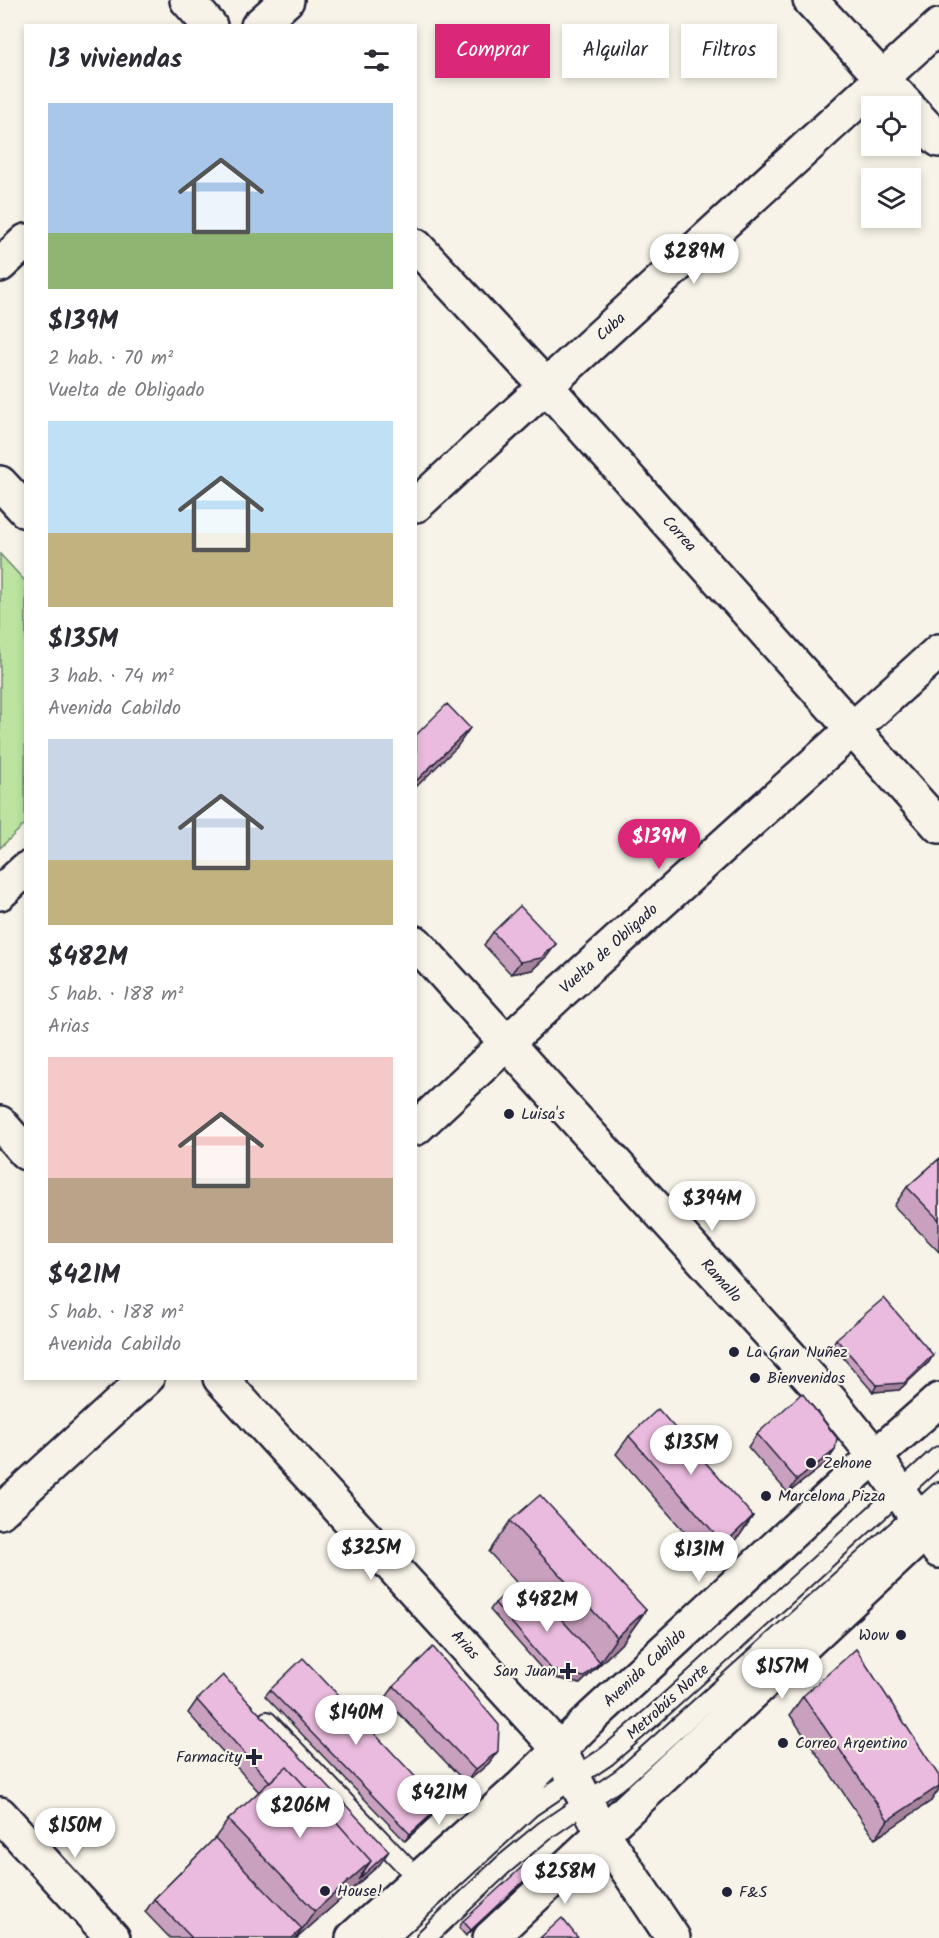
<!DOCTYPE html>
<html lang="es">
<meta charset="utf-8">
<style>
:root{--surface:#fff;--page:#f2f2f3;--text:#2b2b33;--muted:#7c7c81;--accent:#db2777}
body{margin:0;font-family:Kalam,sans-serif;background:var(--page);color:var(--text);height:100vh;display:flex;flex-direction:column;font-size:22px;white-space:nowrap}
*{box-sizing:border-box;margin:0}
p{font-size:20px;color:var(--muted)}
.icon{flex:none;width:33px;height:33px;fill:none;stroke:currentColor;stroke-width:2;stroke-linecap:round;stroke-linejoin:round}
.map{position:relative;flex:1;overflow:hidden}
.sheet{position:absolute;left:24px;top:24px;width:393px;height:1356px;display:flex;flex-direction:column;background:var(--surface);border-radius:0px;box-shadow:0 3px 9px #0003}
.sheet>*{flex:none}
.hud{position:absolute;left:435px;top:24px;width:414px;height:54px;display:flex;gap:12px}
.tools{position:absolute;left:861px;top:96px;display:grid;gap:12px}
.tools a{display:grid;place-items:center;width:60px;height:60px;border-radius:0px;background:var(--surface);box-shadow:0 3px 9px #0003;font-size:30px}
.price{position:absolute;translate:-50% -51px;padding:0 14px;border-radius:21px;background:#fff;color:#222;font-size:20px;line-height:39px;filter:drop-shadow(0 2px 3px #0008)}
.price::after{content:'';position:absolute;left:50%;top:36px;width:18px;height:14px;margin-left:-9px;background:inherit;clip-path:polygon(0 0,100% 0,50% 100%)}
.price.selected{background:var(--accent);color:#fff}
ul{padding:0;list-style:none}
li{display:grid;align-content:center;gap:12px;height:318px;padding:0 24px}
li span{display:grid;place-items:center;height:186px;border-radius:0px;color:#555}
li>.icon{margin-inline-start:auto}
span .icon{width:108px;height:108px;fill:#fffc;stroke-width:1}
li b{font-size:26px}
h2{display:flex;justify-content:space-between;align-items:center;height:72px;padding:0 24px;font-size:26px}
.pill{padding:0 21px;border-radius:0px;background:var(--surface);box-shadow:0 3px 9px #0003;font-size:21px;line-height:54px}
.pill.selected{background:var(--accent);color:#fff}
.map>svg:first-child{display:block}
.green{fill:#bce4a0;stroke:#6f836e;stroke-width:1.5}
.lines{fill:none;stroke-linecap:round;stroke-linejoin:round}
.service-casing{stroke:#22223b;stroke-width:22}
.minor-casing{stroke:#22223b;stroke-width:38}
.tertiary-casing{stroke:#22223b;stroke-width:38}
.secondary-casing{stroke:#22223b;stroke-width:38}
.service{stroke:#f7f3e8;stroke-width:18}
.minor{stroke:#f7f3e8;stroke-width:33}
.tertiary{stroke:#f7f3e8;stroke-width:33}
.secondary{stroke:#f7f3e8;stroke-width:33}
.wall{fill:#c9a1bf;stroke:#22223b;stroke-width:1.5}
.shaded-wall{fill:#a4839b;stroke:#22223b;stroke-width:1.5}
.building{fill:#eabbde;stroke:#22223b;stroke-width:1.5}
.poi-dot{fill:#22223b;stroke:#f7f3e8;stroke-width:2}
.labels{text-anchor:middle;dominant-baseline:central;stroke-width:4.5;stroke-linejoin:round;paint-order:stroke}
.street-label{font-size:16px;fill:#22223b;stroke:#f7f3e8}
.poi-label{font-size:16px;fill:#22223b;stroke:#f7f3e8;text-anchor:start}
</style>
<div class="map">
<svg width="939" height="1938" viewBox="0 0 939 1938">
<rect width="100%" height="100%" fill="#f7f3e8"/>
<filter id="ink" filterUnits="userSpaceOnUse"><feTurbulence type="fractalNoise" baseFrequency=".0167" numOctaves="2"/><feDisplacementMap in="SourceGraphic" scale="12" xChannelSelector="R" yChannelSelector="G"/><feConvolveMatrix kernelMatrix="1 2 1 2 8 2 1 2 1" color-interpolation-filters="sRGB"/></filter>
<g filter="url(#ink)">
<path class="green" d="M0,554l26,28 -1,242 -25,24z"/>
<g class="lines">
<g class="service-casing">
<path id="service" d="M267,1721l151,158
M389,1938l142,-131 76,-51 46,-40 286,-260
M426,1938l77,-73 41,-34 79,-54 316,-285"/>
</g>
<g class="minor-casing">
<path id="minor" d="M187,0l23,26
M810,0l98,106
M258,26l29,-26
M910,109l29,31
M416,246l130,140 393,440
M0,265l26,-24
M416,505l523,-479
M0,893l26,-24
M0,1123l26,30
M416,1128l143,-134 380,-343
M220,1378l339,371 43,83 71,106
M876,1457l63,94
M0,1512l147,-134
M0,1814l113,124"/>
</g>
<g class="tertiary-casing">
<path id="tertiary" d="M0,483l26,28
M416,943l413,456 47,58"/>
</g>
<g class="secondary-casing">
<path id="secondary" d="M353,1938l168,-151 69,-68 254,-235 95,-84
M490,1938l449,-419"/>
</g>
<use href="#service" class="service"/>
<use href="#minor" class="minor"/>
<use href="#tertiary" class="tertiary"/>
<use href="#secondary" class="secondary"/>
</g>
<path class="wall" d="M493,932l63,12 -9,12 -15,14 -21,4 -27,-29z
M939,1159v93l-45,-46 13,-19z
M836,1339l97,16 -4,7 -30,28 -26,2 -41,-47z
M757,1434l78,16 -9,13 -38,30 -40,-46z
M629,1436l124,80 -13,19 -29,27 -95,-108z
M510,1521l136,89 -22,31 -44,43 -32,-8 -58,-66 5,-7 26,-6 5,-4 -37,-41z
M394,1686l95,77 -23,20 -81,-84z
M270,1690l172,115 -5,6 -32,30 -140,-145z
M803,1696l136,80v13l-8,12 -56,38 -85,-124z
M197,1700l183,164 -83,74h-127l-25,-26 9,-13 61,-61 13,-18 31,-28 -71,-79z
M542,1864l-5,7 -71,65 -7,-8 4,-7z"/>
<path class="shaded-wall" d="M470,728l-13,19 -41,40v-6z
M556,944l-9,12 -15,14 -21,4 9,-12z
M933,1355l-4,7 -30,28 -26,2 4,-7z
M835,1450l-9,13 -38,30 9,-13z
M753,1516l-13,19 -29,27 13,-18z
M646,1610l-22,31 -29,28 22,-32z
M600,1662l-5,7 -15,15 -32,-8 4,-6z
M498,1751l-9,12 -23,20 9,-13z
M939,1786v3l-8,12 -56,38 13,-19z
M442,1805l-5,6 -32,30 5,-7z
M389,1851l-9,13 -83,74h-1l19,-27 56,-50z
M542,1864l-5,7 -71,65 5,-6z"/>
<path class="building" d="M447,704l23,24 -54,53v-46z
M520,906l36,38 -15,14 -21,4 -27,-30z
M939,1159v61l-32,-33z
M884,1298l49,57 -29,28 -27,2 -41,-46z
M802,1393l35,45 -2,12 -38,30 -40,-46z
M658,1409l95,107 -29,28 -95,-108z
M540,1495l106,115 -29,27 -107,-116z
M513,1587l8,10 11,-10 68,75 -16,15 -32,-7 -57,-67z
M433,1647l66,78 -1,26 -23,19 -81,-84z
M856,1649l83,127v10l-51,34 -85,-124z
M303,1658l139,147 -32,29 -140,-144z
M223,1675l166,176 -31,29 13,-19 -84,-95 -17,16 -73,-82z
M287,1766l84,95 -56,50 -87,-91z
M215,1838l87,91 -10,9h-100l-38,-39z
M534,1856l8,8 -71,66 -8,-9z
M562,1918l16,20h-38z"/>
</g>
<g class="poi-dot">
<circle cx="509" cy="1114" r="6"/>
<circle cx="734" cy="1352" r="6"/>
<circle cx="755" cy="1378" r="6"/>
<circle cx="811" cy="1463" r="6"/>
<circle cx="766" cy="1496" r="6"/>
<circle cx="901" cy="1635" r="6"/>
<path d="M565 1662h6v6h6v6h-6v6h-6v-6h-6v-6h6z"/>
<circle cx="783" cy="1743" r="6"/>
<path d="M251 1748h6v6h6v6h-6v6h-6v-6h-6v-6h6z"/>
<circle cx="325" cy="1891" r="6"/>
<circle cx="727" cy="1892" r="6"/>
</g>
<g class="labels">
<g class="street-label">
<text transform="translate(611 327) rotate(-42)">Cuba</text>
<text transform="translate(679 534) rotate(48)">Correa</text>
<text transform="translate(609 949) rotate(-42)">Vuelta de Obligado</text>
<text transform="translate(721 1281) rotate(48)">Ramallo</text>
<text transform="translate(465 1645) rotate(47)">Arias</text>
<text transform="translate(645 1668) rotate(-43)">Avenida Cabildo</text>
<text transform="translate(668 1702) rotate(-42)">Metrobús Norte</text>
</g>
<g class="poi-label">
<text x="521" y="1114">Luisa's</text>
<text x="746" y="1352">La Gran Nuñez</text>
<text x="767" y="1378">Bienvenidos</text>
<text x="823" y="1463">Zehone</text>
<text x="778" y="1496">Marcelona Pizza</text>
<text x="889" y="1635" text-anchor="end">Wow</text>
<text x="556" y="1671" text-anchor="end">San Juan</text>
<text x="795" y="1743">Correo Argentino</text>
<text x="242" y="1757" text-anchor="end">Farmacity</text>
<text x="337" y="1891">House!</text>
<text x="739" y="1892">F&amp;S</text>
</g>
</g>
</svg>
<div class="tools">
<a><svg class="icon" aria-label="locate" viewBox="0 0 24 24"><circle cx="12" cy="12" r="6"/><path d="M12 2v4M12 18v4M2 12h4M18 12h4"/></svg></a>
<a><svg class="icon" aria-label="layers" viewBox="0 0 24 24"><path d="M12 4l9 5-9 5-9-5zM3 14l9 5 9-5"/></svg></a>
</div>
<b class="price" style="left:694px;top:285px">$289M</b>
<b class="price selected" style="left:659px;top:870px">$139M</b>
<b class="price" style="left:712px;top:1232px">$394M</b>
<b class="price" style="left:691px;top:1476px">$135M</b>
<b class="price" style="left:371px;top:1581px">$325M</b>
<b class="price" style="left:699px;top:1583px">$131M</b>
<b class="price" style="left:547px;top:1633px">$482M</b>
<b class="price" style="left:782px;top:1700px">$157M</b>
<b class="price" style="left:356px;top:1746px">$140M</b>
<b class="price" style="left:439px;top:1826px">$421M</b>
<b class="price" style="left:300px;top:1839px">$206M</b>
<b class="price" style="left:75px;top:1859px">$150M</b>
<b class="price" style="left:565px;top:1905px">$258M</b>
<div class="hud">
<a class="pill selected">Comprar</a>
<a class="pill">Alquilar</a>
<a class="pill">Filtros</a>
</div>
<section class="sheet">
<h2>13 viviendas<svg class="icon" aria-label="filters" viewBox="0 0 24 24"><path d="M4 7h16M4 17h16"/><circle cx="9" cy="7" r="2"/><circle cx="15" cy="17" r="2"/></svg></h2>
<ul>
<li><span style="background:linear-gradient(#a9c7e8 70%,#8fb573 0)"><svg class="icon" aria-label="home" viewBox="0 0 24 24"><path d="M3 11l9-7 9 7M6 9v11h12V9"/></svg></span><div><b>$139M</b><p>2 hab. · 70 m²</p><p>Vuelta de Obligado</p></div></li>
<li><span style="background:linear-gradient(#bfe0f5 60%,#c2b280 0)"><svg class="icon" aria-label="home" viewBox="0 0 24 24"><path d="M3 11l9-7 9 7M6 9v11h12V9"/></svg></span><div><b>$135M</b><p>3 hab. · 74 m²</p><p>Avenida Cabildo</p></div></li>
<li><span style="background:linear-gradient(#c9d6e8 65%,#c2b280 0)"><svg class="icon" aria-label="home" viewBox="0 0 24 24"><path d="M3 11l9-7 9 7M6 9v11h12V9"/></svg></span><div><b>$482M</b><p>5 hab. · 188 m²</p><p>Arias</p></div></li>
<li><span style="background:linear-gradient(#f6c9c9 65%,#b9a48a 0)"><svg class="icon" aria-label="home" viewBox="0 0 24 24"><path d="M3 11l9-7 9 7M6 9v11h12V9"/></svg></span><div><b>$421M</b><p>5 hab. · 188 m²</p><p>Avenida Cabildo</p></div></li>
</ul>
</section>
</div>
